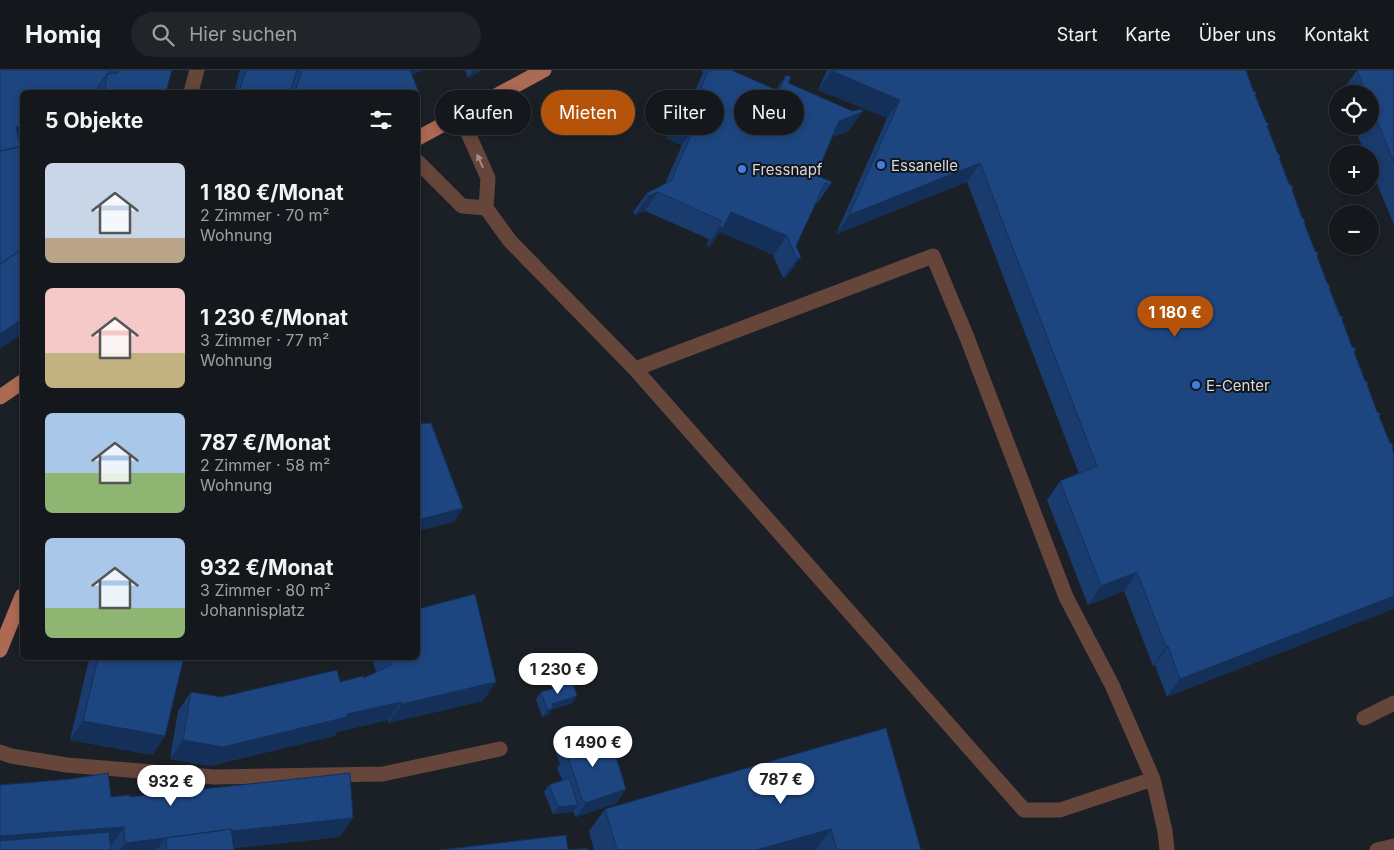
<!DOCTYPE html>
<html lang="de">
<meta charset="utf-8">
<style>
:root{--surface:#14181c;--page:#212529;--text:#f1f3f6;--muted:#9da0a3;--line:#33373b;--accent:#b45309}
body{margin:0;font-family:Inter,sans-serif;background:var(--page);color:var(--text);height:100vh;display:flex;flex-direction:column;font-size:19px;white-space:nowrap}
*{box-sizing:border-box;margin:0}
p{font-size:16px;color:var(--muted)}
.icon{flex:none;width:28px;height:28px;fill:none;stroke:currentColor;stroke-width:2;stroke-linecap:round;stroke-linejoin:round}
.map{position:relative;flex:1;overflow:hidden}
.panel{position:absolute;left:20px;top:20px;width:400px;height:570px;display:flex;flex-direction:column;background:var(--surface);border-radius:8px;box-shadow:0 2px 8px #0003,0 0 0 1px var(--line)}
.panel>*{flex:none}
.guide{position:absolute;left:435px;top:20px;width:475px;height:45px;display:flex;gap:10px}
.buttons{position:absolute;left:1329px;top:15px;display:grid;gap:10px}
.buttons a{display:grid;place-items:center;width:50px;height:50px;border-radius:50%;background:var(--surface);box-shadow:0 2px 8px #0003,0 0 0 1px var(--line);font-size:25px}
.price{position:absolute;translate:-50% -42px;padding:0 11px;border-radius:18px;background:#fff;color:#222;font-size:16px;line-height:32px;filter:drop-shadow(0 1px 2px #0008)}
.price::after{content:'';position:absolute;left:50%;top:30px;width:15px;height:11px;margin-left:-8px;background:inherit;clip-path:polygon(0 0,100% 0,50% 100%)}
.price.active{background:var(--accent);color:#fff}
ul{padding:0;list-style:none}
li{display:flex;align-items:center;gap:15px;height:125px;padding:0 25px}
li span{display:grid;place-items:center;flex:none;width:140px;height:100px;border-radius:8px;color:#555}
li>.icon{margin-inline-start:auto}
span .icon{width:60px;height:60px;fill:#fffc;stroke-width:1}
li b{font-size:21px}
h2{display:flex;justify-content:space-between;align-items:center;height:60px;padding:0 25px;font-size:21px}
.chip{padding:0 18px;border-radius:22px;background:var(--surface);box-shadow:0 2px 8px #0003,0 0 0 1px var(--line);font-size:18px;line-height:45px}
.chip.active{background:var(--accent);color:#fff}
header{display:flex;align-items:center;gap:30px;box-sizing:border-box;height:70px;padding:0 25px;background:var(--surface);border-bottom:1px solid var(--line)}
header strong{font-size:24px}
nav{display:flex;gap:28px;margin-inline-start:auto;font-size:18px}
.search{width:350px;height:45px;background:var(--page);display:flex;align-items:center;gap:12px;box-sizing:border-box;padding:0 18px;border-radius:28px;color:var(--muted);font-size:19px}
.map>svg:first-child{display:block}
.lines{fill:none;stroke-linecap:round;stroke-linejoin:round}
.minor{stroke:#66453b;stroke-width:15}
.major{stroke:#ac6954;stroke-width:15}
.wall{fill:#193b6d}
.shaded-wall{fill:#143059}
.building{fill:#1d457f;stroke:#143059}
.oneway{fill:#9e8f8c}
.shop-dot{fill:#3f7fe0;stroke:#12161d;stroke-width:2}
.labels{text-anchor:middle;dominant-baseline:central;stroke-width:4;stroke-linejoin:round;paint-order:stroke}
.poi-label{font-size:15px;fill:#d6d9dd;stroke:#12161d;text-anchor:start}
</style>
<header>
<strong>Homiq</strong>
<div class="search"><svg class="icon" aria-label="search" viewBox="0 0 24 24"><circle cx="10" cy="10" r="6"/><path d="M15 15l6 6"/></svg>Hier suchen</div>
<nav><a>Start</a><a>Karte</a><a>Über uns</a><a>Kontakt</a></nav>
</header>
<div class="map">
<svg width="1394" height="780" viewBox="0 0 1394 780">
<rect width="100%" height="100%" fill="#1b2026"/>
<g class="lines">
<path class="minor" d="M191,22l6,-22
M460,45l28,63 -2,30 24,33 125,128 389,441h36l93,-31
M418,92l44,44 24,2
M635,299l298,-113 33,79 100,262 46,88 41,94 12,52 2,19
M1364,648l30,-15
M0,682l11,4 56,9 147,12 169,-3 117,-25
M1377,780l17,-4"/>
<path class="major" d="M418,68l126,-68
M0,327l22,-15
M0,580l22,-54"/>
</g>
<path class="wall" d="M0,0h172l-6,22h-144l-4,47z
M240,0h57l-4,12 3,-9 2,-3h125l-11,5 7,18 -1,2v-3h-184z
M465,0h17l-14,8z
M702,0h29l45,20 10,-15 2,8 64,28 10,1 -13,19 -17,6 -16,38 14,10 -13,19 -2,-1 -19,43 5,11 -14,19 -4,2 -10,-23 -53,-23 -11,15 -3,-1 3,-7 -64,-28 -10,4 -2,-3 14,-19 18,-9 17,-39 -15,-6 1,-4 13,-19 2,1 20,-44z
M827,0h419l21,56 50,130 25,64 35,92 -210,285 -12,-32 -2,1 -29,-75 -36,14 -41,-105 13,-19 19,-7 -112,-292 -131,52 51,-116 -69,-28z
M1357,0h37v155l-24,-59v-12h-5l-11,-28h16v-32l-29,-1z
M92,588h77l-4,78 -13,19 -82,-15 18,-77z
M372,588h46l65,43 -95,22v-3l-51,12 -3,4 -124,30 -40,-7 8,-48 13,-19 30,5 119,-15 24,-4 12,-6z
M541,622l36,4 -5,7 -21,7 -3,5 -6,2 -6,-18z
M886,658l35,122h-327l-5,-19 16,-22z
M564,667l29,7 24,59 -41,14 -3,-5 -20,2 -9,-22 5,-7 13,-5 -5,-12 3,-4 -5,-13z
M111,727h19l210,40 -106,11v2h-123v-5l-111,5z"/>
<path class="shaded-wall" d="M407,0h16l-24,11z
M473,0h9l-14,8z
M832,1l68,29 -13,18 -69,-28z
M862,42l-13,19 -23,8 13,-18z
M680,50l15,6 -13,19 -15,-6z
M22,56v13l-16,2 10,-14z
M980,93l-13,19 -131,52 13,-19z
M658,122l-13,19 -10,4 13,-19z
M731,142l56,24 -14,19 -53,-23 -11,15 -3,-1z
M801,187l-14,19 -4,2 14,-19z
M22,249v15l-22,15v-15z
M463,438l-9,14 -36,9v-11z
M1137,502l-13,19 -36,14 13,-19z
M1394,526v13l-227,88 13,-18z
M1168,576l-13,19 -2,1 13,-19z
M265,588h11l-13,3z
M496,612l-13,19 -95,22 14,-19z
M577,626l-5,7 -21,7 -3,5 -6,2 10,-13z
M401,632l-13,18 -51,12 -3,4 -124,30 -40,-7 13,-19 164,-26z
M83,651l82,15 -13,19 -82,-15z
M626,719l-9,14 -41,14 10,-14z
M578,735l-5,7 -20,2 5,-7z
M353,748l-13,19 -122,13 -52,-12z
M124,757l-13,18 -62,5h-49v-14z
M831,759l-15,21h-60z
M165,768l-8,12h-37l5,-7z"/>
<path class="building" d="M0,0h109v4h-2l-10,14 -1,4h-74v34l-6,1 4,20 -20,4z
M118,0h54l-6,22h-61l2,-18 11,-1z
M246,0h51l-7,22h-51z
M302,0h108l9,23 -1,1v-2h-123z
M709,0h22l48,21 7,-16 5,2 -3,6 64,28 11,-2 -1,3 -23,9 -23,54 16,7 -2,3 -5,-2 -29,63 5,11 -4,2 -10,-23 -56,-24 -8,16 -4,-1 3,-6 -64,-29 -10,4 -1,-3 24,-12 24,-55 -15,-6 1,-4 6,3z
M832,0h414l7,21 3,1 -1,3 11,27 3,2 -2,2 11,28 3,2 -2,2 10,26 4,3 -1,3 10,28 3,2 -1,3 11,28 3,2 -1,3 10,27 3,3 -1,2 11,28 3,1 -1,3 10,27 4,2 -2,3 11,29 3,1 -1,2 10,28 4,2 -2,2 11,27 3,2 -1,3 2,6v142l-214,83 -12,-33 -2,1 -29,-75 -36,14 -41,-105 37,-15 -117,-303 -131,52 51,-115 -68,-29z
M1357,0h37v93l-24,-60v-9h-4z
M22,76v103l-22,15v-113z
M22,179v70l-22,15v-70z
M431,353l32,85 -45,12v-96z
M475,524l21,88 -94,22 -1,-2 -54,12v3l-124,30 -40,-7 8,-48 30,5 116,-27 3,12 23,-6 1,2 27,-13 -1,-7h28v-49z
M98,588h71l14,3 -18,75 -82,-15z
M573,613l4,13 -25,8 1,4 -6,2 -6,-18z
M886,658l35,122h-84l-6,-21 -75,21h-139l-12,-41z
M588,659l5,15 8,-1 5,13 9,-2 11,35 -40,14 -4,-4 -15,-45 3,-1 -6,-16z
M108,703l3,24 19,-2v2l220,-24 3,45 -121,13 -1,-2 -65,9 -41,5 -1,-16 -124,9v-51l71,-6z
M569,708l9,27 -20,2 -9,-22z
M231,759l3,21h-67l-1,-12z
M109,762l2,18h-111v-9z
M566,765l2,15h-128z
M587,778l1,2h-20z"/>
<defs><path id="oneway-solid" d="M-6-.8H1V-3.2L6.5 0L1 3.2V.8H-6Z" transform="scale(1.25)"/></defs>
<use class="oneway" href="#oneway-solid" transform="translate(480 91) rotate(-114)"/>
<g class="shop-dot">
<circle cx="881" cy="95" r="5"/>
<circle cx="742" cy="99" r="5"/>
<circle cx="1196" cy="315" r="5"/>
</g>
<g class="labels">
<g class="poi-label">
<text x="891" y="95">Essanelle</text>
<text x="752" y="99">Fressnapf</text>
<text x="1206" y="315">E-Center</text>
</g>
</g>
</svg>
<div class="buttons">
<a><svg class="icon" aria-label="locate" viewBox="0 0 24 24"><circle cx="12" cy="12" r="6"/><path d="M12 2v4M12 18v4M2 12h4M18 12h4"/></svg></a>
<a>+</a>
<a>−</a>
</div>
<b class="price active" style="left:1175px;top:268px">1 180 €</b>
<b class="price" style="left:558px;top:625px">1 230 €</b>
<b class="price" style="left:593px;top:698px">1 490 €</b>
<b class="price" style="left:781px;top:735px">787 €</b>
<b class="price" style="left:171px;top:737px">932 €</b>
<div class="guide">
<a class="chip">Kaufen</a>
<a class="chip active">Mieten</a>
<a class="chip">Filter</a>
<a class="chip">Neu</a>
</div>
<section class="panel">
<h2>5 Objekte<svg class="icon" aria-label="filters" viewBox="0 0 24 24"><path d="M4 7h16M4 17h16"/><circle cx="9" cy="7" r="2"/><circle cx="15" cy="17" r="2"/></svg></h2>
<ul>
<li><span style="background:linear-gradient(#c9d6e8 75%,#b9a48a 0)"><svg class="icon" aria-label="home" viewBox="0 0 24 24"><path d="M3 11l9-7 9 7M6 9v11h12V9"/></svg></span><div><b>1 180 €/Monat</b><p>2 Zimmer · 70 m²</p><p>Wohnung</p></div></li>
<li><span style="background:linear-gradient(#f6c9c9 65%,#c2b280 0)"><svg class="icon" aria-label="home" viewBox="0 0 24 24"><path d="M3 11l9-7 9 7M6 9v11h12V9"/></svg></span><div><b>1 230 €/Monat</b><p>3 Zimmer · 77 m²</p><p>Wohnung</p></div></li>
<li><span style="background:linear-gradient(#a9c7e8 60%,#8fb573 0)"><svg class="icon" aria-label="home" viewBox="0 0 24 24"><path d="M3 11l9-7 9 7M6 9v11h12V9"/></svg></span><div><b>787 €/Monat</b><p>2 Zimmer · 58 m²</p><p>Wohnung</p></div></li>
<li><span style="background:linear-gradient(#a9c7e8 70%,#8fb573 0)"><svg class="icon" aria-label="home" viewBox="0 0 24 24"><path d="M3 11l9-7 9 7M6 9v11h12V9"/></svg></span><div><b>932 €/Monat</b><p>3 Zimmer · 80 m²</p><p>Johannisplatz</p></div></li>
</ul>
</section>
</div>
